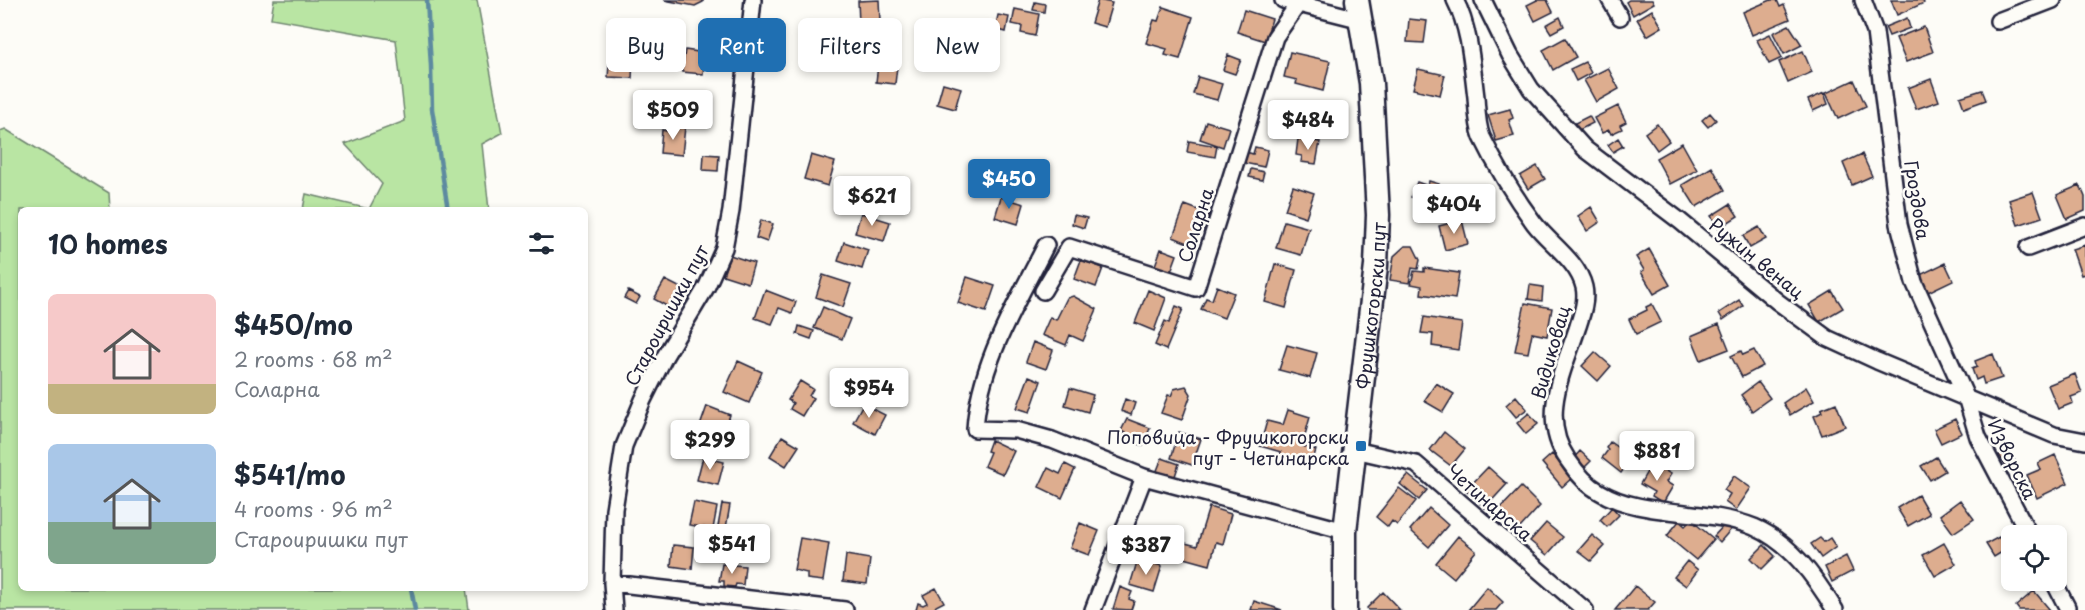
<!DOCTYPE html>
<meta charset="utf-8">
<style>
:root{--surface:#fff;--page:#f2f2f3;--text:#1f2937;--muted:#747a83;--accent:#1f6fb2}
body{margin:0;font-family:"Playpen Sans",sans-serif;background:var(--page);color:var(--text);height:100vh;display:flex;flex-direction:column;font-size:22px;white-space:nowrap}
*{box-sizing:border-box;margin:0}
p{font-size:20px;color:var(--muted)}
.icon{flex:none;width:33px;height:33px;fill:none;stroke:currentColor;stroke-width:2;stroke-linecap:round;stroke-linejoin:round}
.map{position:relative;flex:1;overflow:hidden}
.drawer{position:absolute;left:18px;top:207px;width:570px;height:384px;display:flex;flex-direction:column;background:var(--surface);border-radius:9px;box-shadow:0 3px 9px #0003}
.drawer>*{flex:none}
.top-card{position:absolute;left:606px;top:18px;width:570px;height:54px;display:flex;gap:12px}
.controls{position:absolute;left:2001px;top:525px;display:grid;gap:12px}
.controls a{display:grid;place-items:center;width:66px;height:66px;border-radius:9px;background:var(--surface);box-shadow:0 3px 9px #0003;font-size:30px}
.price{position:absolute;translate:-50% -51px;padding:0 14px;border-radius:6px;background:#fff;color:#222;font-size:20px;line-height:39px;filter:drop-shadow(0 2px 3px #0008)}
.price::after{content:'';position:absolute;left:50%;top:36px;width:18px;height:14px;margin-left:-9px;background:inherit;clip-path:polygon(0 0,100% 0,50% 100%)}
.price.current{background:var(--accent);color:#fff}
ul{padding:0;list-style:none}
li{display:flex;align-items:center;gap:18px;height:150px;padding:0 30px}
li span{display:grid;place-items:center;flex:none;width:168px;height:120px;border-radius:9px;color:#555}
li>.icon{margin-inline-start:auto}
span .icon{width:72px;height:72px;fill:#fffc;stroke-width:1}
li b{font-size:26px}
h2{display:flex;justify-content:space-between;align-items:center;height:72px;padding:0 30px;font-size:26px}
.chip{padding:0 21px;border-radius:9px;background:var(--surface);box-shadow:0 3px 9px #0003;font-size:21px;line-height:54px}
.chip.current{background:var(--accent);color:#fff}
.map>svg:first-child{display:block}
.green{fill:#b9e5a3;stroke:#6e846f;stroke-width:1.5}
.lines{fill:none;stroke-linecap:round;stroke-linejoin:round}
.stream{stroke:#5d8aa0;stroke-width:4.5}
.building{fill:#ddad8f;stroke:#22223b;stroke-width:1.5}
.street-casing{stroke:#22223b;stroke-width:20}
.secondary-casing{stroke:#22223b;stroke-width:27}
.street{stroke:#fdfcf7;stroke-width:15}
.secondary{stroke:#fdfcf7;stroke-width:22}
.poi-dot{fill:#1f6fb2;stroke:#fdfcf7;stroke-width:2}
.labels{text-anchor:middle;dominant-baseline:central;stroke-width:5;stroke-linejoin:round;paint-order:stroke}
.street-label{font-size:18px;fill:#22223b;stroke:#fdfcf7}
.poi-label{font-size:18px;fill:#22223b;stroke:#fdfcf7;text-anchor:end}
</style>
<div class="map">
<svg width="2085" height="610" viewBox="0 0 2085 610">
<rect width="100%" height="100%" fill="#fdfcf7"/>
<filter id="ink" filterUnits="userSpaceOnUse"><feTurbulence type="fractalNoise" baseFrequency=".0167" numOctaves="2"/><feDisplacementMap in="SourceGraphic" scale="12" xChannelSelector="R" yChannelSelector="G"/><feConvolveMatrix kernelMatrix="1 2 1 2 8 2 1 2 1" color-interpolation-filters="sRGB"/></filter>
<g filter="url(#ink)">
<path class="green" d="M274,0h203l25,133 -20,11 7,66h-191l5,-1 3,-15 63,15 13,-25 -37,-40 60,-23 -9,-81 -125,-22z
M5,129l104,64 1,17h-89v378h445l3,22h-469v-479z"/>
<g class="lines">
<path class="stream" d="M427,0l4,66 1,43 16,101
M411,588l4,22"/>
</g>
<path class="building" d="M664,0h39v2l-8,4z
M879,0l1,21 -21,2 -1,-22z
M1098,0l14,3 -7,24 -14,-4z
M1537,0h10l6,12 -18,9 -8,-16z
M1629,0h23l2,3 -21,12 -7,-13z
M1771,0h6l3,7 4,-2 6,14 -38,16 -9,-23z
M1891,0h31l2,3 -27,12z
M1035,2l10,2 -1,8 -11,-2z
M1163,7l30,10 -13,42 -15,-4 2,-6 -21,-6 8,-23 4,1z
M1015,9l24,5 -4,22 -14,-3 1,-7 -10,-2z
M1244,10l28,9 -7,22 -28,-9z
M1652,10l10,17 -15,9 -10,-17z
M998,15l11,2 -3,15 -11,-3z
M1560,17l4,9 -13,7 -5,-8z
M1907,18l3,10 -21,8 -4,-9z
M1409,19l18,2 -3,22 -17,-1z
M1789,25l13,20 -18,9 -11,-21z
M1924,27l9,25 -27,10 -10,-24z
M1770,34l12,24 -13,6 -12,-24z
M1565,38l11,19 -23,13 -10,-20z
M853,40l8,1 -1,14 -9,-2z
M611,41l23,2 -2,35 -24,-1z
M685,50l20,3 -2,21 -21,-2z
M1803,51l9,21 -24,11 -9,-21z
M1290,52l40,9 -7,30 -27,-7 1,-4 -13,-3z
M1228,55l13,5 -6,14 -12,-4z
M1585,62l6,11 -15,8 -6,-12z
M878,65l19,1 -2,18 -19,-2z
M1608,68l11,21 -23,13 -12,-22z
M1418,69l27,6 -5,20 -27,-6z
M1198,77l24,7 -5,16 -24,-6z
M1931,79l8,22 -23,8 -8,-21z
M1854,80l12,26 -28,13 -12,-26z
M943,83l18,5 -6,21 -18,-5z
M1982,90l4,10 -22,8 -4,-11z
M1824,93l4,11 -15,7 -5,-11z
M1618,106l8,16 -6,3 2,4 -11,5 -2,-4 -7,3 -8,-15z
M1510,109l3,9 -4,2 5,16 -18,5 -8,-26z
M1710,113l6,7 -8,7 -6,-7z
M1589,116l4,7 -14,7 -4,-7z
M1206,121l23,7 -6,19 -23,-8z
M1657,124l12,17 -12,9 -12,-17z
M668,126l17,1 -3,28 -22,-2 2,-23 5,1z
M1618,138l5,8 -10,6 -5,-7z
M1298,139l22,3 -4,22 -15,-2 1,-6 -6,-1z
M1189,141l28,5 -2,11 -28,-5z
M1682,143l15,27 -27,14 -14,-26z
M1255,147l13,3 -4,17 -20,-4 2,-11 7,2z
M704,154l15,1 -1,16 -15,-1z
M1862,154l10,22 -20,9 -9,-22z
M811,155l24,7 -7,24 -24,-7z
M1537,166l8,13 -17,10 -8,-13z
M1712,167l13,23 -29,17 -14,-22z
M1251,169l13,3 -2,8 -13,-3z
M1429,181l10,3 -7,20 -21,-7 6,-15 11,4z
M2080,185l5,12v14l-18,8 -10,-24z
M1293,186l21,7 -8,24 -21,-7z
M2033,192l9,25 -24,8 -9,-25z
M1001,197l23,7 -6,20 -23,-7z
M1730,204l8,12 -19,12 -8,-12z
M1185,205l24,9 -7,18 -3,-2 -6,15 -20,-8z
M1591,207l9,15 -13,9 -9,-15z
M861,213l29,9 -6,19 -29,-8z
M1074,215l13,3 -3,10 -12,-4z
M761,220l12,4 -6,18 -11,-4z
M1462,220l6,24 -23,6 -6,-24z
M1284,221l25,7 -8,27 -25,-7z
M1759,227l7,12 -16,9 -7,-12z
M844,242l24,8 -6,19 -24,-8z
M2085,245v29l-4,1 -9,-26z
M1405,246h8l7,14 -2,9 -6,-1 -3,15 -19,-3 4,-24z
M1161,249l16,6 -7,19 -16,-6z
M1649,249l21,36 -16,9 -13,-22 3,-2 -8,-13z
M730,255l24,8 -6,20 -25,-8z
M1081,260l22,8 -7,19 -22,-8z
M1945,263l8,17 -25,12 -8,-17z
M1275,264l21,6 -10,38 -21,-6z
M1424,268l35,5 -4,26 -34,-5 1,-8 -11,-2 3,-13 10,1z
M823,275l28,9 -8,23 -27,-10z
M967,277l28,9 -9,26 -28,-9z
M665,280l16,8 -11,20 -16,-9z
M1530,285l13,2 -1,14 -14,-2z
M1217,286l17,7 -10,25 -23,-9 5,-11 6,2z
M765,290l31,12 -4,11 -13,-5 -7,16 -17,-6z
M1148,290l18,8 -12,33 -19,-8z
M628,291l12,6 -4,7 -12,-6z
M1832,291l11,17 -24,14 -10,-17z
M1073,296l24,13 -14,32 -13,-6 -4,10 -24,-10 8,-18 6,3 11,-22z
M1739,300l4,6 -20,14 -4,-7z
M1525,303l27,5 -5,28 -15,-3 -4,20 -13,-2z
M1652,304l9,18 -25,12 -7,-15 18,-9 -1,-3z
M1176,306l7,3 -17,41 -11,-5 10,-24 4,2z
M823,307l27,12 -8,20 -28,-11z
M1424,317l38,6 -4,27 -26,-4 1,-12 -12,-1z
M1719,324l10,25 -28,11 -10,-24z
M799,326l15,5 -3,8 -14,-5z
M1033,342l20,8 -7,19 -20,-7z
M1287,345l30,8 -7,25 -31,-8z
M1754,350l9,16 -21,11 -11,-21 10,-5 2,4z
M1595,352l16,14 -13,15 -16,-15z
M1993,354l9,24 -18,6 -2,-7 -6,3 -4,-11 5,-2 -2,-6z
M738,361l24,11 -13,31 -25,-11z
M2075,374l7,19 -11,4 2,6 -15,6 -10,-24z
M1029,376l12,5 -11,31 -13,-4z
M800,381l13,8 -4,7 4,2 -11,18 -12,-7 3,-6 -5,-3z
M1758,382l12,16 -18,13 -11,-16z
M1436,383l18,11 -11,18 -19,-11z
M1186,386l5,8 -9,26 -21,-7 7,-18 3,1 3,-7z
M1806,387l8,14 -24,14 -7,-12z
M1070,388l23,7 -5,17 -23,-7z
M1516,396l11,13 -11,8 -10,-12z
M1125,399l10,4 -4,12 -10,-4z
M1836,403l9,23 -23,9 -8,-19 8,-4 -1,-3z
M863,404l22,11 -10,19 -22,-12z
M707,406l23,9 -8,22 -23,-8z
M1288,410l22,7 -8,29 14,4 -5,16 -32,-9 2,-5 -21,-6 7,-25 16,4z
M1529,413l9,11 -12,10 -9,-11z
M1127,419l23,9 -7,18 -19,-9 1,-4 -4,-2z
M1955,419l7,14 -21,10 -7,-14z
M1179,432l22,7 -9,26 -21,-7z
M1444,432l21,17 -14,17 -21,-16z
M782,436l17,10 -13,20 -16,-10z
M991,440l23,11 -11,23 -19,-8 6,-14 -3,-1z
M1610,442l22,16 -11,15 -19,-15 6,-8 -2,-2z
M2008,449l7,12 -9,5 -7,-11z
M1580,451l11,10 -8,8 -10,-10z
M1552,454l20,24 -10,9 -20,-24z
M2055,455l13,28 -31,15 -10,-23 14,-6 -3,-6z
M703,457l21,5 -6,23 -21,-5z
M1936,457l9,14 -15,9 -9,-14z
M1162,458l17,6 -5,15 -18,-6z
M1652,463l19,11 -5,8 7,4 -10,17 -11,-7 2,-4 -14,-8z
M1065,464l10,5 -13,29 -23,-11 9,-19 12,6z
M1488,467l19,17 -22,24 -19,-18z
M1408,475l19,15 -8,10 -19,-16z
M1734,476l17,12 -15,22 -11,-8 5,-8 -6,-4z
M1521,487l19,19 -21,23 -20,-19z
M1399,488l17,13 -19,24 -5,-4 -4,6 -12,-10z
M1918,495l11,19 -21,12 -11,-18z
M1960,500l14,19 -21,14 -13,-18z
M694,502l23,5 -4,22 -24,-4z
M722,504l8,1 -5,29 -8,-2z
M1209,507l22,7 -8,30 -7,-2 -6,23 -33,-9 4,-14 16,4z
M1612,507l7,8 -12,12 -7,-7z
M1429,508l19,17 -19,22 -19,-17z
M1691,520l23,19 -18,21 -29,-24 12,-15 6,5z
M1727,522l6,5 -13,15 -6,-6z
M1080,523l19,8 -10,24 -19,-7z
M1546,523l17,14 -16,18 -17,-14z
M1592,535l13,11 -14,15 -13,-10z
M1458,536l18,15 -22,27 -18,-15z
M1999,537l8,12 -13,8 -8,-13z
M800,538l29,5 -6,38 -16,-2v-6l-13,-3z
M1820,538l4,4 6,-4 6,9 -15,11 -10,-14z
M1944,543l12,21 -21,12 -12,-21z
M673,545l21,2 -2,22 -21,-3z
M1764,545l11,11 -13,13 -11,-11z
M846,555l24,4 -3,25 -24,-3z
M1846,556l7,15 -21,11 -7,-15z
M1138,559l24,7 -8,26 -24,-7z
M1687,561l11,9 -12,16 -12,-9z
M722,564l23,2 -2,19 -7,-1 -1,3 -11,-1v-5h-5z
M1635,586l20,16 -7,8h-33z
M1120,587l12,5 -3,7 5,2 -3,9 -18,-1z
M1487,587l16,15 -7,8h-28z
M936,588l8,14 -8,4 -2,4h-18l2,-7 5,2 4,-2 -4,-8z
M2034,591l16,19h-31l-3,-4z
M1383,592l17,18h-32l-1,-2z
M1254,601l28,9h-31z"/>
<g class="lines">
<g class="street-casing">
<path id="street" d="M1283,0l79,20
M1455,0c15,29 17,65 21,97 1,13 1,28 6,40 14,29 33,60 52,86 15,20 44,38 50,64 3,13 -2,27 -6,39 -14,44 -40,91 -10,134 8,12 19,25 32,32 40,25 107,16 154,35 37,16 61,50 81,83
M1483,0l27,55 21,34 54,60 95,72 98,81 49,36 50,23 177,74 31,6
M1610,0l10,17
M1863,0l12,32 24,192 15,58 52,115 12,40 52,99
M1998,21l55,-21
M1046,245c-29,58 -67,118 -71,184l41,1 36,10 92,37 201,54
M2028,248l57,-22
M1043,291l26,-44 127,41 79,-251 24,-34
M1355,450l61,14 169,146
M2053,580l14,27
M612,583l233,27
M614,610l-2,-27 2,-74 10,-63 19,-46 22,-44 42,-70 17,-38 7,-37 22,-211
M1093,610l51,-133"/>
</g>
<g class="secondary-casing">
<g id="secondary">
<path id="s1" d="M1345,610v-79l31,-265 2,-51 -7,-132 -14,-83"/>
</g>
</g>
<use href="#street" class="street"/>
<use href="#secondary" class="secondary"/>
</g>
</g>
<rect class="poi-dot" x="1355" y="440" width="12" height="12" rx="3"/>
<g class="labels">
<g class="street-label">
<text transform="translate(1918 200) rotate(81)">Гроздова</text>
<text transform="translate(1195 225) rotate(-72)">Соларна</text>
<text transform="translate(1757 258) rotate(39)">Ружин венац</text>
<text stroke="none"><textPath href="#s1" startOffset="306">Фрушкогорски пут</textPath></text>
<text transform="translate(666 315) rotate(-62)">Староиришки пут</text>
<text transform="translate(1550 352) rotate(-74)">Видиковац</text>
<text transform="translate(2013 459) rotate(64)">Изворска</text>
<text transform="translate(1490 502) rotate(41)">Четинарска</text>
</g>
<g class="poi-label">
<text x="1349" y="436">Поповица - Фрушкогорски<tspan x="1349" dy="21">пут - Четинарска</tspan></text>
</g>
</g>
</svg>
<div class="controls">
<a><svg class="icon" aria-label="locate" viewBox="0 0 24 24"><circle cx="12" cy="12" r="6"/><path d="M12 2v4M12 18v4M2 12h4M18 12h4"/></svg></a>
</div>
<b class="price" style="left:673px;top:141px">$509</b>
<b class="price" style="left:1308px;top:151px">$484</b>
<b class="price current" style="left:1009px;top:210px">$450</b>
<b class="price" style="left:872px;top:227px">$621</b>
<b class="price" style="left:1454px;top:235px">$404</b>
<b class="price" style="left:869px;top:419px">$954</b>
<b class="price" style="left:710px;top:471px">$299</b>
<b class="price" style="left:1657px;top:482px">$881</b>
<b class="price" style="left:732px;top:575px">$541</b>
<b class="price" style="left:1146px;top:576px">$387</b>
<div class="top-card">
<a class="chip">Buy</a>
<a class="chip current">Rent</a>
<a class="chip">Filters</a>
<a class="chip">New</a>
</div>
<section class="drawer">
<h2>10 homes<svg class="icon" aria-label="filters" viewBox="0 0 24 24"><path d="M4 7h16M4 17h16"/><circle cx="9" cy="7" r="2"/><circle cx="15" cy="17" r="2"/></svg></h2>
<ul>
<li><span style="background:linear-gradient(#f6c9c9 75%,#c2b280 0)"><svg class="icon" aria-label="home" viewBox="0 0 24 24"><path d="M3 11l9-7 9 7M6 9v11h12V9"/></svg></span><div><b>$450/mo</b><p>2 rooms · 68 m²</p><p>Соларна</p></div></li>
<li><span style="background:linear-gradient(#a9c7e8 65%,#7fa58c 0)"><svg class="icon" aria-label="home" viewBox="0 0 24 24"><path d="M3 11l9-7 9 7M6 9v11h12V9"/></svg></span><div><b>$541/mo</b><p>4 rooms · 96 m²</p><p>Староиришки пут</p></div></li>
</ul>
</section>
</div>
